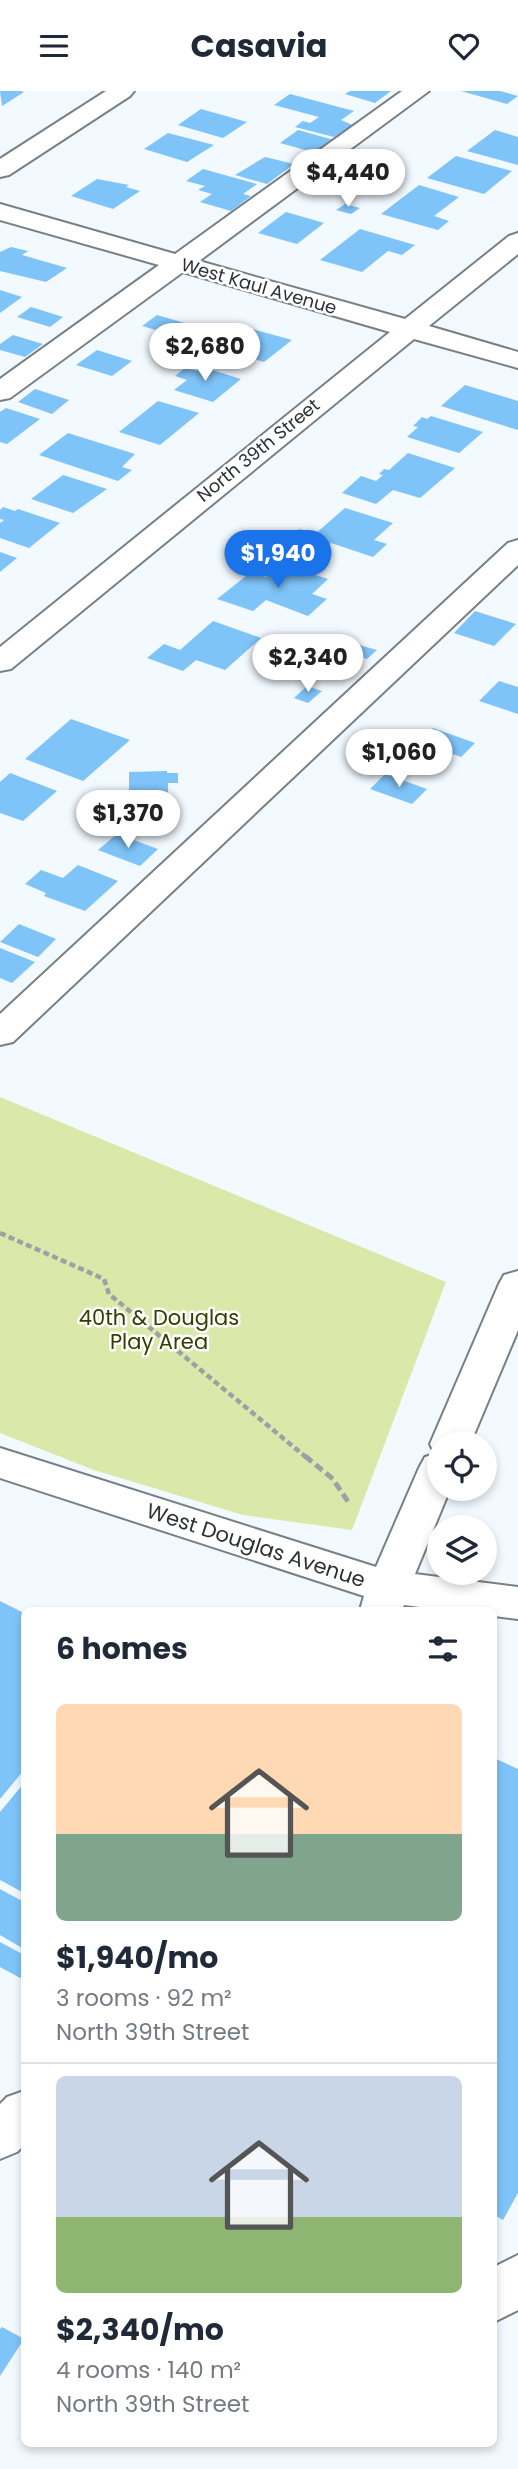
<!DOCTYPE html>
<meta charset="utf-8">
<style>
:root{--surface:#fff;--page:#f2f2f3;--text:#1f2937;--muted:#747a83;--line:#e0e1e3;--accent:#1a73e8}
body{margin:0;font-family:Poppins,sans-serif;background:var(--page);color:var(--text);height:100vh;display:flex;flex-direction:column;font-size:26px;white-space:nowrap}
*{box-sizing:border-box;margin:0}
p{font-size:23px;color:var(--muted)}
.icon{flex:none;width:38px;height:38px;fill:none;stroke:currentColor;stroke-width:2;stroke-linecap:round;stroke-linejoin:round}
.map{position:relative;flex:1;overflow:hidden}
.sheet{position:absolute;left:21px;top:1516px;width:476px;height:840px;display:flex;flex-direction:column;background:var(--surface);border-radius:10px;box-shadow:0 4px 10px #0003}
.sheet>*{flex:none}
.fabs{position:absolute;left:427px;top:1340px;display:grid;gap:14px}
.fabs a{display:grid;place-items:center;width:70px;height:70px;border-radius:50%;background:var(--surface);box-shadow:0 4px 10px #0003;font-size:35px}
.price{position:absolute;translate:-50% -60px;padding:0 16px;border-radius:24px;background:#fff;color:#222;font-size:23px;line-height:46px;filter:drop-shadow(0 2px 4px #0008)}
.price::after{content:'';position:absolute;left:50%;top:42px;width:21px;height:16px;margin-left:-10px;background:inherit;clip-path:polygon(0 0,100% 0,50% 100%)}
.price.on{background:var(--accent);color:#fff}
ul{padding:0;list-style:none}
li{display:grid;align-content:center;gap:14px;height:371px;padding:0 35px}
li+li{border-top:2px solid var(--line)}
li span{display:grid;place-items:center;height:217px;border-radius:10px;color:#555}
li>.icon{margin-inline-start:auto}
span .icon{width:126px;height:126px;fill:#fffc;stroke-width:1}
li b{font-size:30px}
h2{display:flex;justify-content:space-between;align-items:center;height:84px;padding:0 35px;font-size:30px}
header{display:flex;justify-content:space-between;align-items:center;height:91px;padding:0 35px;background:var(--surface);font-size:32px;font-weight:700}
.map>svg:first-child{display:block}
.green{fill:#dae8a9}
.building{fill:#7fc4f9}
.lines{fill:none;stroke-linecap:round;stroke-linejoin:round}
.minor-casing{stroke:#788087;stroke-width:4}
.path-far1{stroke:#9ba1a5;stroke-width:4.5;stroke-dasharray:6 3.5;stroke-linecap:butt}
.path{stroke:#9ba1a5;stroke-width:5;stroke-dasharray:9 4.5;stroke-linecap:butt}
.minor{fill:#fff;fill-rule:evenodd}
.labels{text-anchor:middle;dominant-baseline:central;stroke-width:5;stroke-linejoin:round;paint-order:stroke}
.far-street-label{font-size:18px;fill:#2e3134;stroke:#fff}
.park-label{font-size:21px;fill:#343d00;stroke:#fff}
.street-label{font-size:21px;fill:#2e3134;stroke:#fff}
</style>
<header><svg class="icon" aria-label="menu" viewBox="0 0 24 24"><path d="M4 6h16M4 12h16M4 18h16"/></svg>Casavia<svg class="icon" aria-label="heart" viewBox="0 0 24 24"><path d="M12 20l-8-8c-3-5 5-10 8-4 3-6 11-1 8 4z"/></svg></header>
<div class="map">
<svg width="518" height="2378" viewBox="0 0 518 2378">
<rect width="100%" height="100%" fill="#f2f9ff"/>
<path class="green" d="M0,1006l446,185 -94,248 -109,-15 -149,-45 -94,-37z"/>
<path class="building" d="M0,0h21l3,1 -22,14z
M350,0h41l-16,12 -30,-9z
M461,0h39l18,5 -11,8z
M290,3l64,17 -13,9 14,6 -21,11 -39,-10 8,-6 7,2 9,-6 -45,-12z
M201,18l46,13 -24,16 -45,-13z
M298,39l36,10 -18,13 -36,-10z
M495,39l23,7v28l-51,-14z
M168,42l46,12 -27,17 -43,-13z
M368,59l28,8 -12,9 -28,-8z
M456,65l56,15 -28,23 -57,-16z
M265,66l29,7 -27,20 -32,-9z
M203,78l54,15 -14,10 8,2 -20,15 -31,-9 12,-8 -14,-4 7,-4 -19,-5z
M335,80l30,9 -20,15 -30,-9z
M97,88l32,6 -3,2 14,4 -27,18 -42,-13z
M419,94l40,12 -25,19 15,5 -11,9 -57,-16z
M345,113l15,4 -9,6 -15,-4z
M286,121l38,11 -27,21 -39,-11z
M360,138l55,16 -13,10 -14,-4 -26,21 -42,-12z
M11,156l17,4 -6,4 45,13 -21,14 -46,-11v-19z
M0,199l22,7 -22,16z
M31,216l32,10 -13,10 -33,-10z
M157,224l31,9 -15,11 -31,-9z
M237,237l12,4 3,-3 40,11 -28,22 -39,-12 11,-8 -12,-4z
M13,244l30,9 -18,13 -25,-7v-6z
M97,259l35,11 -20,15 -36,-11z
M202,276l39,12 -28,23 -39,-12 13,-10 -12,-4 10,-8 12,3z
M465,294l53,16v29l-77,-24z
M35,298l34,11 -17,14 -34,-12z
M158,310l41,12 -39,32 -41,-13z
M6,317l34,11 -33,25 -7,-2v-30z
M431,325l52,16 -24,21 -52,-16 11,-10 -5,-1 9,-9 5,2z
M68,342l67,21 -13,13 10,3 -14,11 -79,-26z
M408,362l47,15 -35,30 -27,-8 -17,14 -34,-11 19,-17 15,5 7,-6 -4,-1 5,-5 5,1z
M63,384l44,14 -34,24 -42,-14z
M3,416l12,4 3,-2 42,14 -31,25 -29,-10v-15l4,-3 -4,-1v-9z
M345,417l48,15 -19,17 13,4 -14,13 -42,-14 -13,11 -35,-12 16,-13 16,5z
M0,461l17,6 -17,14z
M281,473l47,15 -16,15 15,5 -19,17 -42,-16 -13,11 -36,-12 34,-27 15,5z
M475,520l41,13 -22,22 -40,-13z
M213,530l48,17 -36,32 -29,-10 -13,11 -36,-13 17,-14 16,6z
M359,554l18,5 -10,9 -17,-6z
M499,590l19,6v27l-39,-13z
M307,595l15,5 -14,12 -14,-5z
M71,628l59,21 -47,41 -58,-22z
M433,637l42,15 -14,14 -42,-15z
M167,680v2h11v10h-10v18l-39,1v-30z
M10,682l47,18 -34,30 -23,-8v-31z
M385,683l42,15 -15,15 -42,-15z
M117,743l41,15 -18,17 -42,-16z
M78,774l40,16 -33,30 -41,-15 2,-3 -21,-9 16,-14 22,8z
M19,833l37,15 -18,18 -38,-15z
M0,857l35,14 -23,21 -12,-5z
M0,1510l24,12v157l-24,29z
M494,1667l24,11v424l-15,27 -9,-5z
M24,1692v110l-24,-13v-68z
M0,1798l24,13v47l-24,-14z
M0,1851l24,13v25l-24,-13z
M2,2236l22,12 -24,37v-47z"/>
<g class="lines">
<g class="minor-casing">
<path id="minor" d="M106,0h28l-4,5 -121,79 -9,2v-18z
M402,0h27l-230,170 206,58 104,-83 9,-3v21l-89,72 89,26v16l-104,-29 -403,330 -11,2v-24l390,-315 -207,-60 -173,126 -10,2v-21l159,-114 -159,-45v-16l175,50z
M518,449v25l-505,477 -13,3v-31l508,-471z
M518,1180v59l-48,114h-31v45h11l-35,85 103,13v32l-24,-3v-6h-51l-39,-5 -2,5h-42l4,-14 -364,-118v-30l376,119 43,-99 6,-11 10,-3 -5,-10 69,-160 5,-9z
M24,2000v54l-7,7 -17,7v-55l7,-7z
M518,2164v55l-24,12v-55z"/>
</g>
<path class="path-far1" d="M0,1142l104,46 5,15 198,164"/>
<path class="path" d="M305,1365l28,23 16,24"/>
<use href="#minor" class="minor"/>
</g>
<g class="labels">
<g class="far-street-label">
<text transform="translate(259 195) rotate(16)">West Kaul Avenue</text>
<text transform="translate(258 359) rotate(-39)">North 39th Street</text>
</g>
<g class="park-label">
<text x="159" y="1226">40th &amp; Douglas<tspan x="159" dy="24">Play Area</tspan></text>
</g>
<g class="street-label">
<text transform="translate(256 1454) rotate(18)">West Douglas Avenue</text>
</g>
</g>
</svg>
<div class="fabs">
<a><svg class="icon" aria-label="locate" viewBox="0 0 24 24"><circle cx="12" cy="12" r="6"/><path d="M12 2v4M12 18v4M2 12h4M18 12h4"/></svg></a>
<a><svg class="icon" aria-label="layers" viewBox="0 0 24 24"><path d="M12 4l9 5-9 5-9-5zM3 14l9 5 9-5"/></svg></a>
</div>
<b class="price" style="left:348px;top:118px">$4,440</b>
<b class="price" style="left:205px;top:292px">$2,680</b>
<b class="price on" style="left:278px;top:499px">$1,940</b>
<b class="price" style="left:308px;top:603px">$2,340</b>
<b class="price" style="left:399px;top:698px">$1,060</b>
<b class="price" style="left:128px;top:759px">$1,370</b>
<section class="sheet">
<h2>6 homes<svg class="icon" aria-label="filters" viewBox="0 0 24 24"><path d="M4 7h16M4 17h16"/><circle cx="9" cy="7" r="2"/><circle cx="15" cy="17" r="2"/></svg></h2>
<ul>
<li><span style="background:linear-gradient(#ffd9b3 60%,#7fa58c 0)"><svg class="icon" aria-label="home" viewBox="0 0 24 24"><path d="M3 11l9-7 9 7M6 9v11h12V9"/></svg></span><div><b>$1,940/mo</b><p>3 rooms · 92 m²</p><p>North 39th Street</p></div></li>
<li><span style="background:linear-gradient(#c9d6e8 65%,#8fb573 0)"><svg class="icon" aria-label="home" viewBox="0 0 24 24"><path d="M3 11l9-7 9 7M6 9v11h12V9"/></svg></span><div><b>$2,340/mo</b><p>4 rooms · 140 m²</p><p>North 39th Street</p></div></li>
</ul>
</section>
</div>
